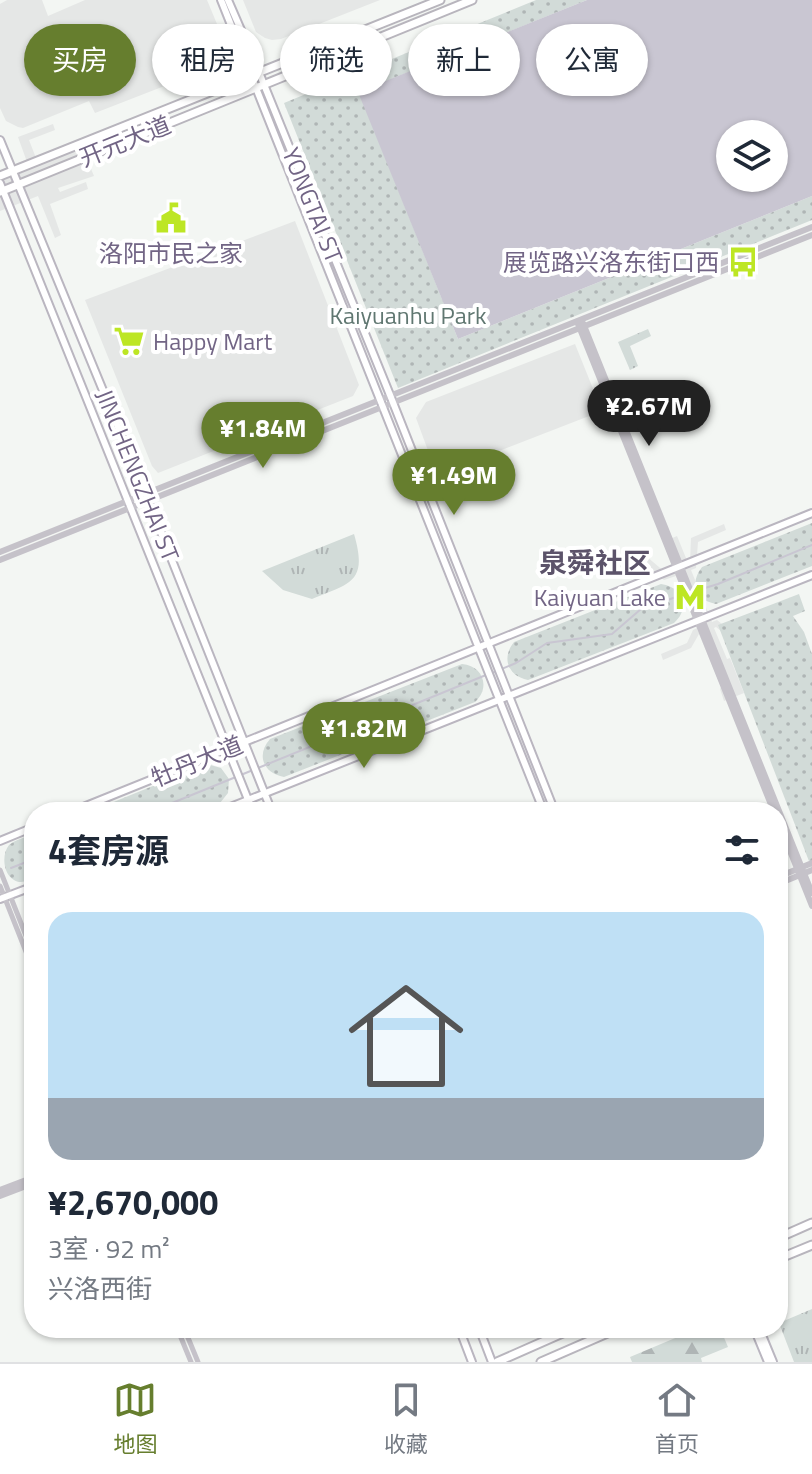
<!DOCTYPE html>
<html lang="zh">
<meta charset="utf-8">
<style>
:root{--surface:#fff;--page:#f2f2f3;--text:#1f2937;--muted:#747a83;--line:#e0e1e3;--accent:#667e2e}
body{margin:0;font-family:"Titillium Web","Noto Sans SC",sans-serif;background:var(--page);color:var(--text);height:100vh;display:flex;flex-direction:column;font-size:30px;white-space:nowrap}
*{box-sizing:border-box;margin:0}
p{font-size:26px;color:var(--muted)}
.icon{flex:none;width:44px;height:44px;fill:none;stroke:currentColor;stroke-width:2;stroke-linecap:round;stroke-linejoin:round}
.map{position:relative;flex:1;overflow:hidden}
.details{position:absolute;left:24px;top:802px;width:764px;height:536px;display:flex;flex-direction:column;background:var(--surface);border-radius:32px;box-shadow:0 2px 6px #0004}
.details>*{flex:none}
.top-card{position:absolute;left:24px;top:24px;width:764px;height:72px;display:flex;gap:16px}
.controls{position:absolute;left:716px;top:120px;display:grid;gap:16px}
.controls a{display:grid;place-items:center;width:72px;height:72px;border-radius:50%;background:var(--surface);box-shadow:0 2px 6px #0004;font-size:40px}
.price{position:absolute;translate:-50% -68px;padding:0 18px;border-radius:28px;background:var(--accent);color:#fff;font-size:26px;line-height:52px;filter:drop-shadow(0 2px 4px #0008)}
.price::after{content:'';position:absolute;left:50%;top:48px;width:24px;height:18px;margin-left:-12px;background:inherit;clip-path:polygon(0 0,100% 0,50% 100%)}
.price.active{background:#222;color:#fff}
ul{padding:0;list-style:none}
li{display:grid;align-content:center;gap:16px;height:424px;padding:0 24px}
li span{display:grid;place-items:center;height:248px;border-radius:24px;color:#555}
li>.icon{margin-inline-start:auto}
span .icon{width:144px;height:144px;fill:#fffc;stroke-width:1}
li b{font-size:34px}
h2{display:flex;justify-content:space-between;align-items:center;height:96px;padding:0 24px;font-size:34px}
.chip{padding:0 28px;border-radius:36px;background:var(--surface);box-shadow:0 2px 6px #0004;font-size:28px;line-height:72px}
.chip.active{background:var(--accent);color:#fff}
.menu{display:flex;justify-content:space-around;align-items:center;height:112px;border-top:2px solid var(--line);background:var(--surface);font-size:22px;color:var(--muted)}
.menu a{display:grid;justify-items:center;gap:4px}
.menu .active{color:var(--accent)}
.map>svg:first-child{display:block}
.built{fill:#e5e7e6}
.grass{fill:url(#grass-tufts)}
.forest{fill:url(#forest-firs)}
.park{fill:url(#park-dots)}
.water{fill:#c9c6d2;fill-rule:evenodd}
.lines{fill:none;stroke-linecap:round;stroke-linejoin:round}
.stream{stroke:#c9c6d2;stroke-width:2}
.secondary-casing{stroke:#bab6c0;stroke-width:10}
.primary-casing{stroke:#b8b5bd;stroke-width:11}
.minor{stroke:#c5c2c9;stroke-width:5}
.tertiary{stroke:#c5c2c9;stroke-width:6}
.secondary{stroke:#fff;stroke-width:6}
.primary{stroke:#fff;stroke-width:7}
.labels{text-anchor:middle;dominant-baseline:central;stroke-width:8;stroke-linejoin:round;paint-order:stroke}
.street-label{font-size:24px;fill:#726585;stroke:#fff}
.poi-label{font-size:24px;fill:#726585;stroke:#fff;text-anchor:end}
.park-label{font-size:24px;fill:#607771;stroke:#fff}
.quarter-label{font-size:28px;font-weight:bold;fill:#5c536a;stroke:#fff}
</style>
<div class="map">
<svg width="812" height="1362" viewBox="0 0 812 1362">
<defs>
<pattern id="grass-tufts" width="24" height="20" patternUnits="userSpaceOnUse" patternTransform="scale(2)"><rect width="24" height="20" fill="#d2dbd8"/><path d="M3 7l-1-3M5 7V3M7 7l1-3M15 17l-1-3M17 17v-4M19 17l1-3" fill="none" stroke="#afb5b5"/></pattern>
<pattern id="forest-firs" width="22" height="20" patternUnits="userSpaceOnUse" patternTransform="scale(2)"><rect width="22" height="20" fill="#d2dbd8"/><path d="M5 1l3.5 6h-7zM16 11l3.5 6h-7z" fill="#afb5b5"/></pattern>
<pattern id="park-dots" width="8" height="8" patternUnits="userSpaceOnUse" patternTransform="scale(2)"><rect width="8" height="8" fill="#d2dbd8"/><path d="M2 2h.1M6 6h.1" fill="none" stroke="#afb5b5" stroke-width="1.8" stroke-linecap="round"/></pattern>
</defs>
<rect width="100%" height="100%" fill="#f3f6f3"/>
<path class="built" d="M7,0h35l6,16 37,-16h122l20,48 -1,7 -5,9 -126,49 -6,-12 -66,27 -5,-1 -12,-6 -6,-13v-104z
M243,0h137l-99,39 -9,1 -7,-2 -9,-6z
M53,124l2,6 -26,10 7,18 43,-18 15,36 -36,12 2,4 26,-10 2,7 -38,15 11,31 -6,3 -17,-42 -38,15v-39l27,-10 -9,-25z
M295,221l64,164 -6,11 -195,77 -6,-7 -67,-166z
M575,344l27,67 -165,64 -21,-57 10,-16z
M724,524l2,6 -28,12 -2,26 -5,2 21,52 5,-2 20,16 -1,7 -20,-16 -2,1 13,31 3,-1 14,35 -20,8 -4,-12 1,-2 -22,-53 -8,14 -28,12 -2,-6 26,-11 6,-13 4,-2 -21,-52 -12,4 -19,-16 -27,11 -3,-6 31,-13 20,17 7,-4 -10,-27 14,-6 11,27h2l1,-25z"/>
<path class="grass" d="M648,329l3,7 -21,10 8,20 -8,4 -12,-28z
M354,534c14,48 -3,49 -42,65l-29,-9 -21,-19z
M812,1309v53h-18l-15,-39z"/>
<path class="forest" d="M699,1328h21l8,19 -27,11 1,4h-70l-2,-5z"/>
<path class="park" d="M536,0h51l-228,92 99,247 354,-143v24l-414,168 -114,-285z
M812,523v43l-96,38c-20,-3 -27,-21 -14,-37z
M661,584c22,3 30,24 13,39l-146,57c-20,-4 -27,-22 -14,-38z
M799,594l6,17 -12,5 11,16 8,22v215l-94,-244z
M462,664c21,2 29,23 13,38l-191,75c-21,-4 -28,-22 -14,-38z
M207,764l14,4 8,11 -1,14 -8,10 -22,9h-109z
M34,834v44c-4,1 -9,4 -13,4 -17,-1 -21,-26 -12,-37 6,-5 17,-8 25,-11z"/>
<path class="water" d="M587,0h225v196l-354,143 -100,-247zM774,134v44h-44v-44z"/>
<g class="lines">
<path class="stream" d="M695,591l23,-7 94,-39
M492,673l24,-10 31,-20 65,-9 29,-25 44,-15
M258,768l228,-93
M150,812l103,-42
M11,868l23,-9"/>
<g class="secondary-casing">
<path id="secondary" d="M221,0l323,812
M228,0l26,60 136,335 165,417
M0,140l148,360 124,312
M0,183l253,629
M71,812l741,-299
M218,812l594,-237
M0,841l34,-14
M0,899l34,-13
M459,1328l13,34
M479,1328l13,34
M754,1328l14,34
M759,1328l14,34"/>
</g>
<g class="primary-casing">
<path id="primary" d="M0,176l440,-176
M0,192l472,-192
M778,1238l34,-15
M778,1259l34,-14
M497,1362l77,-34
M541,1362l78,-34"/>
</g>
<path class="minor" d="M0,870l34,86
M0,886l34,86
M177,1328l14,34
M184,1328l14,34"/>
<path class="tertiary" d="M583,323l229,570
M578,324l196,488
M0,552l812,-325
M0,560l812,-325
M778,821l34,85
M778,877l34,-14
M778,884l34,-14
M0,1190l34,-13
M0,1196l34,-13"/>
<use href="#secondary" class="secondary"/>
<use href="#primary" class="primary"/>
</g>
<defs>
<g id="civic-bare" transform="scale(2.4)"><path d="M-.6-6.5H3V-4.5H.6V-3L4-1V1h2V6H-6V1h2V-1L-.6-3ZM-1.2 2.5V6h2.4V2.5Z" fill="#bde624" stroke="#fff" stroke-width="2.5" paint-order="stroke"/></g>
<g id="bus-bare" transform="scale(2.4)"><path d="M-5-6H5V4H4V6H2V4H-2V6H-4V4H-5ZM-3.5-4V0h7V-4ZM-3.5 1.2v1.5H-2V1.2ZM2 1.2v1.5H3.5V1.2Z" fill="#bde624" stroke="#fff" stroke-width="2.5" paint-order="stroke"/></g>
<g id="supermarket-bare" transform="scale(2.4)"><path d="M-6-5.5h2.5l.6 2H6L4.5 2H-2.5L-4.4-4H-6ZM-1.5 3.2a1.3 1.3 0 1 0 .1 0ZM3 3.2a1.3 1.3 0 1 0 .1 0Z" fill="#bde624" stroke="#fff" stroke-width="2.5" paint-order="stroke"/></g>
<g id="metro-bare" transform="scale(2.4)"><path d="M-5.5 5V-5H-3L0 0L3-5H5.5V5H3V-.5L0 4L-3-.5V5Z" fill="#bde624" stroke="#fff" stroke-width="2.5" paint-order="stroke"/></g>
</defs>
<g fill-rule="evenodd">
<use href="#civic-bare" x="171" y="218"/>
<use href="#bus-bare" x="743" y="262"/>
<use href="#supermarket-bare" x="129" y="341"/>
<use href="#metro-bare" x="690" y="597"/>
</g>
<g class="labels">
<g class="street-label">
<text transform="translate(125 141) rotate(-22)">开元大道</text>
<text transform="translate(313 205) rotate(68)">YONGTAI ST</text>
<text transform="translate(138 475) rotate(68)">JINCHENGZHAI ST</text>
<text transform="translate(197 761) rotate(-22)">牡丹大道</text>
</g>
<g class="poi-label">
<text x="171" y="253" text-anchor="middle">洛阳市民之家</text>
<text x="719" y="262">展览路兴洛东街口西</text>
<text x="153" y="341" text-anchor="start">Happy Mart</text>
<text x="666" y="597">Kaiyuan Lake</text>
</g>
<g class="park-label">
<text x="408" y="315">Kaiyuanhu Park</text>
</g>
<g class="quarter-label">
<text x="595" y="562">泉舜社区</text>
</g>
</g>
</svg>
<div class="controls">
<a><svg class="icon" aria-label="layers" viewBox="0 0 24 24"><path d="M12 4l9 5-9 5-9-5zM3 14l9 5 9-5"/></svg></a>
</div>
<b class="price active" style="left:649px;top:448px">¥2.67M</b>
<b class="price" style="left:263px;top:470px">¥1.84M</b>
<b class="price" style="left:454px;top:517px">¥1.49M</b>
<b class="price" style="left:364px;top:770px">¥1.82M</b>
<div class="top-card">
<a class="chip active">买房</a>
<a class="chip">租房</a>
<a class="chip">筛选</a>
<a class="chip">新上</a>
<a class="chip">公寓</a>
</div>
<section class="details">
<h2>4套房源<svg class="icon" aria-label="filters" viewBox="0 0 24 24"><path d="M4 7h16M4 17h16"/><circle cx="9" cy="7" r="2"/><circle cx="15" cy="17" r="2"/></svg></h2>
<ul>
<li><span style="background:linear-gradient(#bfe0f5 75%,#9aa5b1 0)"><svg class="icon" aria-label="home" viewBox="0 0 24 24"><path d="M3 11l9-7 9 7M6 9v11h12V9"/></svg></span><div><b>¥2,670,000</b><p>3室 · 92 m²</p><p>兴洛西街</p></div></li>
</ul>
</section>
</div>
<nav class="menu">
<a class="active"><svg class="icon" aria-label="map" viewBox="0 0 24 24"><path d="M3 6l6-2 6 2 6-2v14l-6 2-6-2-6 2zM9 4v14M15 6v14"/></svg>地图</a>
<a><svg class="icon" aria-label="saved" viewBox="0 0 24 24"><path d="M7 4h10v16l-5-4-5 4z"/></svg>收藏</a>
<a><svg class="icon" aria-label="home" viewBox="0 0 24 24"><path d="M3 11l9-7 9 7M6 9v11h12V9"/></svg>首页</a>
</nav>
